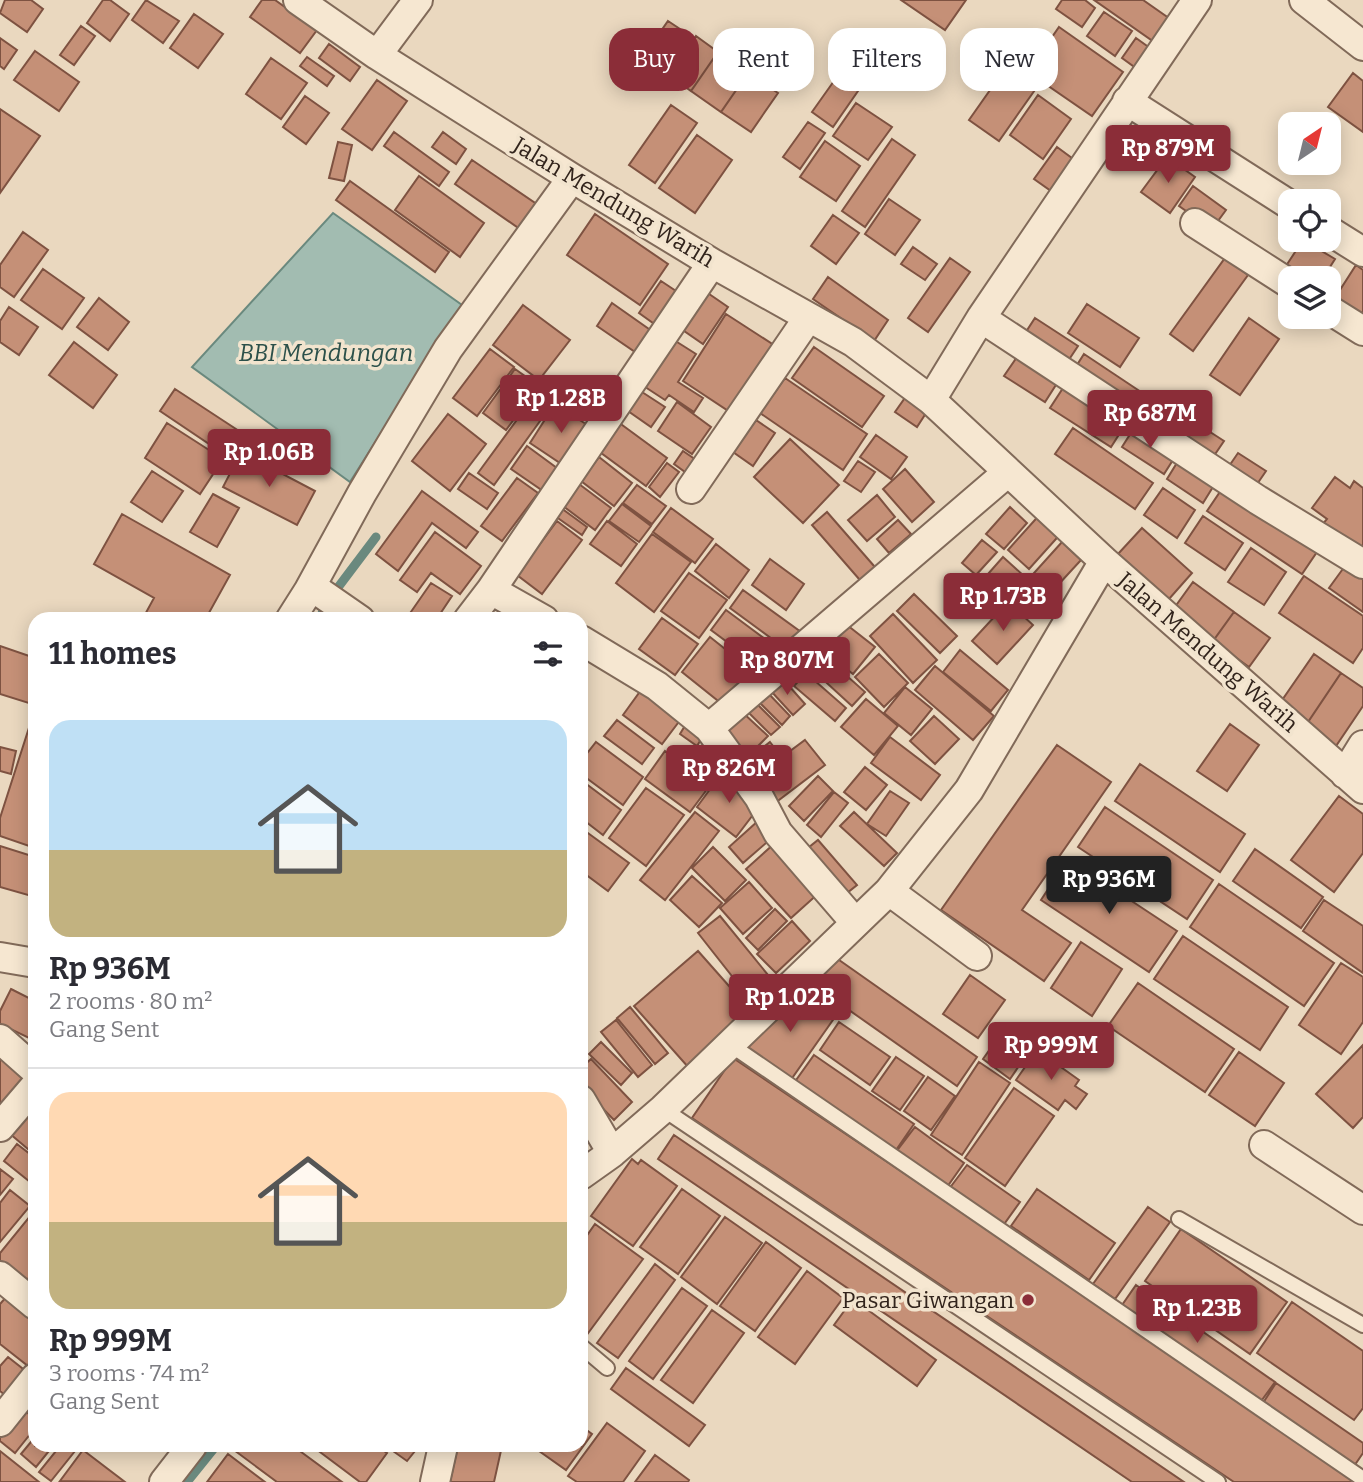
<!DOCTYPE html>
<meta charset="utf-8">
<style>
:root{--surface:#fff;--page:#f2f2f3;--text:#2b2b33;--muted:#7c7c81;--line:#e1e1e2;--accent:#8b2d38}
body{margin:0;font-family:Bitter,serif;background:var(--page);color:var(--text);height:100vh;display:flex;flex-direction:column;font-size:26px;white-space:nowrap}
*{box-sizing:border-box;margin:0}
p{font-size:23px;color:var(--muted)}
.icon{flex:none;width:38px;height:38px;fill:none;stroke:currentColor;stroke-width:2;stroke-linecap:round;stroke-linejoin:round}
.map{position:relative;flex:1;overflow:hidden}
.sheet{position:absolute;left:28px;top:612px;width:560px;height:840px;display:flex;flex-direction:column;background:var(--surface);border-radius:21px;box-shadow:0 4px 18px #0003}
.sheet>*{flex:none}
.top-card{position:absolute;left:609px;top:28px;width:648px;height:63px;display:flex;gap:14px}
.needle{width:46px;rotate:35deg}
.fabs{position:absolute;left:1278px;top:112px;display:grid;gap:14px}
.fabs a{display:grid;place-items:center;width:63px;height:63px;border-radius:14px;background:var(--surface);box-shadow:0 4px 18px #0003;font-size:35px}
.price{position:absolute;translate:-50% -60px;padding:0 16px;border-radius:7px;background:var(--accent);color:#fff;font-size:23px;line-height:46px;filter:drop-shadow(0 2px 4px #0008)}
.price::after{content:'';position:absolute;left:50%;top:42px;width:21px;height:16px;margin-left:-10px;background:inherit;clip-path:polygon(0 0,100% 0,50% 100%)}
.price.current{background:#222;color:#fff}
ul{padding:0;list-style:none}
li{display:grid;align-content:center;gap:14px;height:371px;padding:0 21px}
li+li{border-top:2px solid var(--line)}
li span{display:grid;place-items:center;height:217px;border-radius:21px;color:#555}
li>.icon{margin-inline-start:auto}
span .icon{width:126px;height:126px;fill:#fffc;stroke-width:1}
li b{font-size:30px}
h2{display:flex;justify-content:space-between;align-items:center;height:84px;padding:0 21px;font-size:30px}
.tag{padding:0 24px;border-radius:21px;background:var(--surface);box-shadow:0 4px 18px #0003;font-size:24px;line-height:63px}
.tag.current{background:var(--accent);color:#fff}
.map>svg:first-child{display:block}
.water{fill:#a2bcb1;stroke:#6a897e;stroke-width:2}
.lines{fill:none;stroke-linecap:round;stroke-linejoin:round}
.stream{stroke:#6a897e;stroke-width:9}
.building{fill:#c59077;stroke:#7e5241;stroke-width:2}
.lane-casing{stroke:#816a59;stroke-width:18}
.street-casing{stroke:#816a59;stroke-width:32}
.lane{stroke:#f6e7d1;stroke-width:14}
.street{stroke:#f6e7d1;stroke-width:28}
.poi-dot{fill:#8b2d38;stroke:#f2e4ce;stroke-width:2.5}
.labels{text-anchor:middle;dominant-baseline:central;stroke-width:7;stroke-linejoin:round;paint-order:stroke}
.street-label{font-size:23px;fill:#32241c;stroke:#f2e4ce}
.poi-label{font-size:23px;fill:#32241c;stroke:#f2e4ce;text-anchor:end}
.water-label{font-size:24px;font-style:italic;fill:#2c504a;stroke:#f2e4ce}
</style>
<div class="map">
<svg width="1363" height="1482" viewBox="0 0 1363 1482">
<rect width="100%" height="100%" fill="#ead8bf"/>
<path class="water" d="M333,213l129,92 -112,177 -158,-115z"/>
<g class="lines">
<path class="stream" d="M319,620l8,-18 49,-65
M187,1482l29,-36"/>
</g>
<path class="building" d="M5,0h26l12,9 -16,23 -27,-19z
M103,0h7l19,14 -19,27 -23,-18z
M146,0l33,21 -16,22 -31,-23z
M262,0h13l42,30 -17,23 -50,-36z
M901,0h65l-21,30z
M1062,0h23l10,8 -13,19 -26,-18z
M1094,0h49l30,21 -16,23z
M1104,12l28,19 -17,25 -28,-20z
M194,14l29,20 -25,34 -28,-20z
M668,21l18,12 -30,43 -18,-12z
M81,26l14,10 -21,29 -14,-10z
M1059,27l64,45 -31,44 -64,-44z
M696,36l22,16 -27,39 -22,-16z
M0,38l17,12 -13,19 -4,-3z
M1136,38l18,13 -14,20 -18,-13z
M329,44l31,23 -10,14 -31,-23z
M35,51l44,31 -20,29 -45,-31z
M718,52l30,21 -27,39 -30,-21z
M307,57l27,19 -7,10 -27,-20z
M271,58l36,25 -26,36 -35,-25z
M846,64l21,14 -34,49 -21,-15z
M1007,66l30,21 -38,54 -30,-21z
M748,73l30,20 -27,39 -30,-20z
M1353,73l10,8v51l-35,-25z
M377,80l30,21 -35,49 -30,-21z
M1038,95l33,24 -28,40 -33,-24z
M305,96l24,17 -23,31 -23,-17z
M856,103l36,24 -24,33 -35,-24z
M671,105l26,18 -42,60 -26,-18z
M0,109l40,27 -40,57z
M808,122l17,11 -25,36 -17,-12z
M394,132l55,40 -10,14 -55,-40z
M443,132l23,17 -10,15 -24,-17z
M697,135l35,25 -37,53 -36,-25z
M892,139l23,16 -50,72 -23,-16z
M825,141l35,25 -24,35 -36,-24z
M338,142l14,3 -8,36 -15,-3z
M1057,147l27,20 -23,31 -27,-19z
M1167,157l28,20 -25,36 -29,-21z
M472,160l72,49 -17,25 -72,-50z
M419,176l65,47 -24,34 -65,-47z
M350,181l99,71 -14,20 -99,-72z
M1193,186l33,24 -14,19 -33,-23z
M889,199l31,21 -25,35 -30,-21z
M595,214l73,50 -28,41 -73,-50z
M833,215l26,18 -23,31 -25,-18z
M23,232l25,18 -34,47 -14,-10v-22z
M1303,240l32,19 -12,19 -43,-3z
M913,247l24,17 -12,16 -24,-16z
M950,258l20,14 -42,60 -20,-14z
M1225,258l23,17 -55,76 -23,-17z
M1356,265l7,5v55l-32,-21z
M43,269l41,29 -22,31 -41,-29z
M828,277l60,43 -14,21 -61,-42z
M661,281l21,14 -22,33 -21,-15z
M699,287l29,20 -25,37 -29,-20z
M99,298l30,24 -21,28 -31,-23z
M612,303l44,31 -15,22 -44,-30z
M1087,304l52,34 -19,29 -52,-34z
M523,305l47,35 -31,40 -46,-35z
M9,307l29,20 -19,28 -19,-13v-21z
M726,314l51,33 -44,67 -50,-33z
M1035,318l43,28 -16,24 -42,-29z
M1249,318l30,21 -39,56 -30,-20z
M666,335l30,19 -18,28 25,16 -9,14 -25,-17 -4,5 -29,-19z
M74,342l43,33 -24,33 -44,-33z
M814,347l70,49 -22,31 -70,-49z
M490,349l24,18 -37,49 -24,-18z
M1021,351l40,26 -16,25 -41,-26z
M1084,354l60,40 -14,21 -60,-39z
M515,369l24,17 -33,44 -23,-17z
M785,378l82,56 -24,36 -83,-57z
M1067,382l60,40 -16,25 -61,-39z
M175,389l64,42 -15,23 -64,-43z
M538,391l15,12 -59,82 -16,-12z
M642,392l23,15 -14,20 -23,-16z
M907,395l21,15 -11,17 -22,-15z
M1156,397l68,44 -17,25 -67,-44z
M677,402l34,25 -19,27 -34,-23z
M555,404l37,24 -26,39 -36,-24z
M448,414l38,30 -36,47 -38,-30z
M614,419l53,39 -21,28 -53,-39z
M756,420l19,13 -22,33 -20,-14z
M167,423l56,36 -23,35 -55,-36z
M1136,425l42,27 -14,22 -42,-27z
M1073,428l80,55 -18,26 -80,-55z
M876,435l31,22 -16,22 -31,-22z
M790,439l49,46 -36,38 -49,-46z
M527,446l34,25 -15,22 -35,-24z
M683,451l19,13 -10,13 -18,-13z
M241,452l74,39 -18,34 -74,-38z
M1238,453l28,18 -15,22 -28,-18z
M599,457l33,26 -18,23 -33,-25z
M1180,458l36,24 -13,21 -36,-24z
M858,461l17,11 -14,20 -17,-11z
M667,463l12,9 -19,25 -11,-10z
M905,469l29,33 -22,20 -29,-33z
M152,471l31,20 -21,31 -31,-20z
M469,473l29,20 -11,16 -29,-20z
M1335,477l15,11 4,-7 9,7v67l-41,-30 5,-6 -15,-11z
M517,478l21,15 -36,48 -21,-15z
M1226,483l95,63 -19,28 -95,-63z
M579,484l32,24 -16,22 -32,-24z
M637,485l29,21 -14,18 -29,-21z
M1163,488l32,22 -18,28 -33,-23z
M422,491l56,41 -12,16 -34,-25 -34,48 -22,-17z
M213,494l26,14 -22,39 -27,-15z
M877,495l18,22 -28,24 -19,-21z
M622,504l29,22 -12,16 -30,-21z
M1010,507l17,16 -23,26 -18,-15z
M561,508l26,19 -5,8 -27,-19z
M671,508l42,31 -18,24 -42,-31z
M1043,511l21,19 -35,39 -21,-19z
M827,512l54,62 -15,13 -54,-62z
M122,514l108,61 -25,45h-63l12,-22 -60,-34z
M1203,516l40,27 -18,27 -40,-27z
M898,520l13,14 -22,19 -12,-14z
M557,521l25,19 -40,54 -25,-19z
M607,521l30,23 -16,22 -31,-22z
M1142,528l50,45 -23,26 -51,-45z
M435,532l46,34 -21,28 -29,-21 -14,19 -17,-12z
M652,534l39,28 -37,50 -38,-29z
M982,540l15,12 -21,23 -14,-12z
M1062,542l19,18 -46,50 -19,-17z
M716,544l33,26 -20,28 -34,-27z
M1251,548l35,24 -22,33 -36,-23z
M1003,557l21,19 -31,33 -20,-18z
M770,559l34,25 -18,26 -34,-25z
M1345,566l18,12v34l-34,-24z
M689,573l38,27 -28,38 -38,-27z
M1304,576l59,40v32l-10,15 -74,-50z
M1193,582l41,30 -21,29 -41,-30z
M431,583l21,13 -16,24 -30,-1z
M743,590l58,42 -14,18 -57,-42z
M914,594l43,42 -17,17 -43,-42z
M1008,602l25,23 -36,39 -25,-23z
M726,610l39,29 -15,20 -39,-29z
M1234,612l36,26 -21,29 -36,-26z
M893,614l44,46 -24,23 -43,-47z
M662,618l36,26 -23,31 -36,-26z
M847,625l28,22 -22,27 -28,-22z
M710,637l44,35 -27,36 -45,-36z
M0,646l35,12v47l-35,-11z
M960,650l48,40 -17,21 -48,-39z
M879,654l29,29 -24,24 -29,-30z
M1314,654l27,19 -35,52 -28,-19z
M829,660l36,32 -13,14 -35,-32z
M935,666l59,50 -21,24 -58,-50z
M806,673l40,35 -11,13 -41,-35z
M1341,673l22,15v18l-27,40 -30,-21z
M782,678l23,26 -12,11 -23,-25z
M644,686l40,29 -22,29 -39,-29z
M905,687l27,22 -21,26 -27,-22z
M767,692l23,24 -8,9 -24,-24z
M866,699l32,27 -24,29 -33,-28z
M755,702l25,25 -9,8 -24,-24z
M35,709v128l-3,10 -32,-11v-18z
M741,711l27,25 -19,19 -26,-25z
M934,716l25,23 -24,25 -25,-23z
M689,719l17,12 -9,15 -17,-12z
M617,720l37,28 -12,16 -38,-28z
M1230,724l29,21 -32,46 -30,-20z
M890,737l50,38 -19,25 -50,-37z
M805,740l20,25 -54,41 -20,-26z
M596,742l47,35 -20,28 -42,-31v-13z
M770,742l10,13 -30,22 -9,-12z
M1057,745l54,37 -89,128 49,33 -27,38 -103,-71z
M0,747l16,4 -5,23 -11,-3z
M694,748l26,20 -10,12 -25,-19z
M665,751l46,33 -21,28 -45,-33z
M1140,764l105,70 -25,38 -105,-71z
M865,767l22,18 -21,25 -22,-18z
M722,773l40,30 -26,34 -39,-30z
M818,776l15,15 -29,30 -15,-15z
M581,780l40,30 -18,25 -22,-17z
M646,788l38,27 -38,51 -37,-28z
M890,791l19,12 -23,33 -19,-12z
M834,792l14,11 -27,34 -14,-12z
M1339,796l24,18v39l-29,39 -43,-32z
M1105,807l108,73 -26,39 -109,-72z
M695,812l24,19 -54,69 -25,-20z
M854,812l43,41 -13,13 -44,-40z
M758,821l15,16 -30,26 -14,-16z
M581,828l48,35 -21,28 -27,-20z
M818,840l39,45 -15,12 -39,-45z
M775,843l45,49 -29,26 -45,-49z
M0,846l35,11v40l-35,-10z
M713,847l33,33 -21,21 -33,-33z
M1255,849l68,48 -22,31 -68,-47z
M1068,859l109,72 -28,41 -108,-72z
M692,876l30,27 -23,24 -29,-27z
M749,882l23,26 -29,26 -23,-26z
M1219,884l115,79 -30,43 -114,-79z
M1324,900l39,26v47l-60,-42z
M775,909l12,12 -29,29 -12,-12z
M720,916l57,70 -23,18 -56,-71z
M792,921l18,20 -34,32 -19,-19z
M1183,936l105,71 -28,43 -106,-71z
M1081,942l41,27 -30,47 -41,-28z
M698,951l54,61 -63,56 -55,-62z
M832,955l145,102 -20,29 -145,-102z
M1341,963l22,14v45l-22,32 -42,-29z
M970,975l35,25 -27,38 -35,-24z
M1138,983l96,66 -29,43 -97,-66z
M791,987l44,30 -45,64 -44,-31z
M11,989l24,12v24l-6,13 -29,-14v-13z
M630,1007l38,46 -13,11 -38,-46z
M616,1020l36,45 -14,12 -37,-45z
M839,1022l51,35 -20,28 -50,-35z
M1005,1028l27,19 -22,32 -27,-20z
M601,1042l31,31 -11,12 -32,-31z
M1363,1045v72l-10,11 -37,-34z
M1037,1050l42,30 -4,6 12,8 -11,15 -11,-9 -7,10 -42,-30z
M0,1052l28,23 -24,31 -4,-4z
M1239,1052l45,31 -29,43 -46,-31z
M814,1055l100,69 -20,29 -100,-70z
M896,1057l28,19 -24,34 -28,-19z
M733,1058l630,424h-129l-542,-364z
M591,1059l41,43 -18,18 -33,-34v-18z
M979,1062l31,21 -48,72 -31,-20z
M928,1077l27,19 -24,34 -27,-19z
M1014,1088l40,28 -49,70 -40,-28z
M35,1106v49l-26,-22z
M915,1127l49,36 -17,24 -51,-35z
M674,1135l510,347h-52l-474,-323z
M17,1144l18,14v28l-31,-25z
M632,1159l6,5 3,-4 36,26 -44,60 -42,-30z
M967,1165l53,37 -18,25 -53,-38z
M0,1169l13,10 -13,16z
M682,1189l38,27 -42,58 -38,-27z
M1037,1189l78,54 -26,37 -78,-54z
M10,1190l20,16 -30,36v-39z
M1148,1207l22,15 -55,77 -22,-15z
M35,1210v60l-12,15 -23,-19v-13z
M725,1217l37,26 -45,61 -36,-27z
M595,1224l48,35 -57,77 -5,-3v-89z
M1181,1229l106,73 -37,52 -105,-73z
M766,1242l35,26 -46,63 -35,-25z
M655,1264l20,16 -57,78 -21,-15z
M807,1271l36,27 -48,66 -37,-27z
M1136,1285l139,97 -16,22 -139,-96z
M682,1288l25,18 -54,73 -24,-18z
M8,1295l27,22v40l-7,9 -28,-22v-40z
M853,1299l83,61 -19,26 -83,-61z
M1292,1302l71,49v57l-9,12 -97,-67z
M712,1310l32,23 -51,70 -32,-23z
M8,1357l24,19 -20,25 -12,-10v-25z
M626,1368l79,57 -16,21 -78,-57z
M1276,1383l87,60v10l-11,16 -91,-63z
M19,1406l16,13v9l-20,25 -15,-12v-11z
M607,1423l38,28 -22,31h-46l-9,-6z
M581,1426l11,8 -26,36 -34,-24h49z
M35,1437v9h18l-17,21 -15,-13z
M60,1446h19l-28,35 -12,-9z
M237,1446h56l49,36h-65l-43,-32z
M312,1446h64l11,7 -21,29h-6z
M386,1446h33l-12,15z
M458,1446h44l-8,36h-44z
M83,1450l42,32 -65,-1z
M0,1451l39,31h-39z
M228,1454l37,28h-58z
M655,1455l34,25 -1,2h-53z"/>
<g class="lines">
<g class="lane-casing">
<path id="lane" d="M728,1043l635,436
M663,1109l555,373
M1179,1219l184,106
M581,1346l26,22"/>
</g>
<g class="street-casing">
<path id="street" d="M298,0l79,55 195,123 140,85 141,79 78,58 173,161 259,228
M1304,0l59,46
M377,55l41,-55
M1127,101l163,104
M1195,223l95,61
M1328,230l35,22
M1328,309l35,22
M981,318l277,182 105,64
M931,400l50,-82 216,-318
M691,489l117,-171
M309,590l53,-97 86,-144 124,-171
M491,590l53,30
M290,620l19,-30 12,3 39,27
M468,620l23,-30 221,-327
M581,640l76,46 52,42 50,69 19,36 76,88
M709,728l299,-256
M1345,774l18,-29
M889,891l88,65
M0,957l35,6
M0,1039l35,31
M581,1100l31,53
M0,1127l35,-41
M1264,1145l99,65
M581,1175l31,-22 51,-44 226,-218 80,-101 135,-229
M0,1276l35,29
M0,1422l35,-44
M164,1482l28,-36
M435,1482l8,-36"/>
</g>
<use href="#lane" class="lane"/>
<use href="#street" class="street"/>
</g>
<circle class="poi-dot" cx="1028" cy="1300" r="7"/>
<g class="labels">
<g class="street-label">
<text transform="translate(614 202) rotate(31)">Jalan Mendung Warih</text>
<text transform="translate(1208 652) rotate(41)">Jalan Mendung Warih</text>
</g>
<g class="poi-label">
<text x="1014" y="1300">Pasar Giwangan</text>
</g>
<g class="water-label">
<text x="326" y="353">BBI Mendungan</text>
</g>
</g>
</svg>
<div class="fabs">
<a><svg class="needle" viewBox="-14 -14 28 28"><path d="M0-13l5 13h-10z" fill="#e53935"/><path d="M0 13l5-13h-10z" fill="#7c7c81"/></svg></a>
<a><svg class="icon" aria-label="locate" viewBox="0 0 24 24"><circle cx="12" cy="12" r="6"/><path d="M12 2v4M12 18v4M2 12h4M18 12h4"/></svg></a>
<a><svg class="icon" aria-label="layers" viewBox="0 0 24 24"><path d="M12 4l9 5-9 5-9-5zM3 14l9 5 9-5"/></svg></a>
</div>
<b class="price" style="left:1168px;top:185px">Rp 879M</b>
<b class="price" style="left:561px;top:435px">Rp 1.28B</b>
<b class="price" style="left:1150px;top:450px">Rp 687M</b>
<b class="price" style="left:269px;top:489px">Rp 1.06B</b>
<b class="price" style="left:1003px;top:633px">Rp 1.73B</b>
<b class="price" style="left:787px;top:697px">Rp 807M</b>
<b class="price" style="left:729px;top:805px">Rp 826M</b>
<b class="price current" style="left:1109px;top:916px">Rp 936M</b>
<b class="price" style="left:790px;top:1034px">Rp 1.02B</b>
<b class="price" style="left:1051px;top:1082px">Rp 999M</b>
<b class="price" style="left:1197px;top:1345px">Rp 1.23B</b>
<div class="top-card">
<a class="tag current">Buy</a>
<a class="tag">Rent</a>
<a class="tag">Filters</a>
<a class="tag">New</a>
</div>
<section class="sheet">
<h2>11 homes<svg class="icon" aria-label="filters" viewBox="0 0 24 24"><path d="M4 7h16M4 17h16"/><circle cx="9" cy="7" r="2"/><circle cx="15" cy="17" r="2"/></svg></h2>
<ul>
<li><span style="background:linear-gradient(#bfe0f5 60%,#c2b280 0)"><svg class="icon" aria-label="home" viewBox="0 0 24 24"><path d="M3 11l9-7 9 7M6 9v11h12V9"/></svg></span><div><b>Rp 936M</b><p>2 rooms · 80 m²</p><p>Gang Sent</p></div></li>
<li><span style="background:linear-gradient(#ffd9b3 60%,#c2b280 0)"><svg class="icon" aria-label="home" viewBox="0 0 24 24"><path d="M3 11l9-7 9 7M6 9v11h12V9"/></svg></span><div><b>Rp 999M</b><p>3 rooms · 74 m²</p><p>Gang Sent</p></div></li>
</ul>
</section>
</div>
